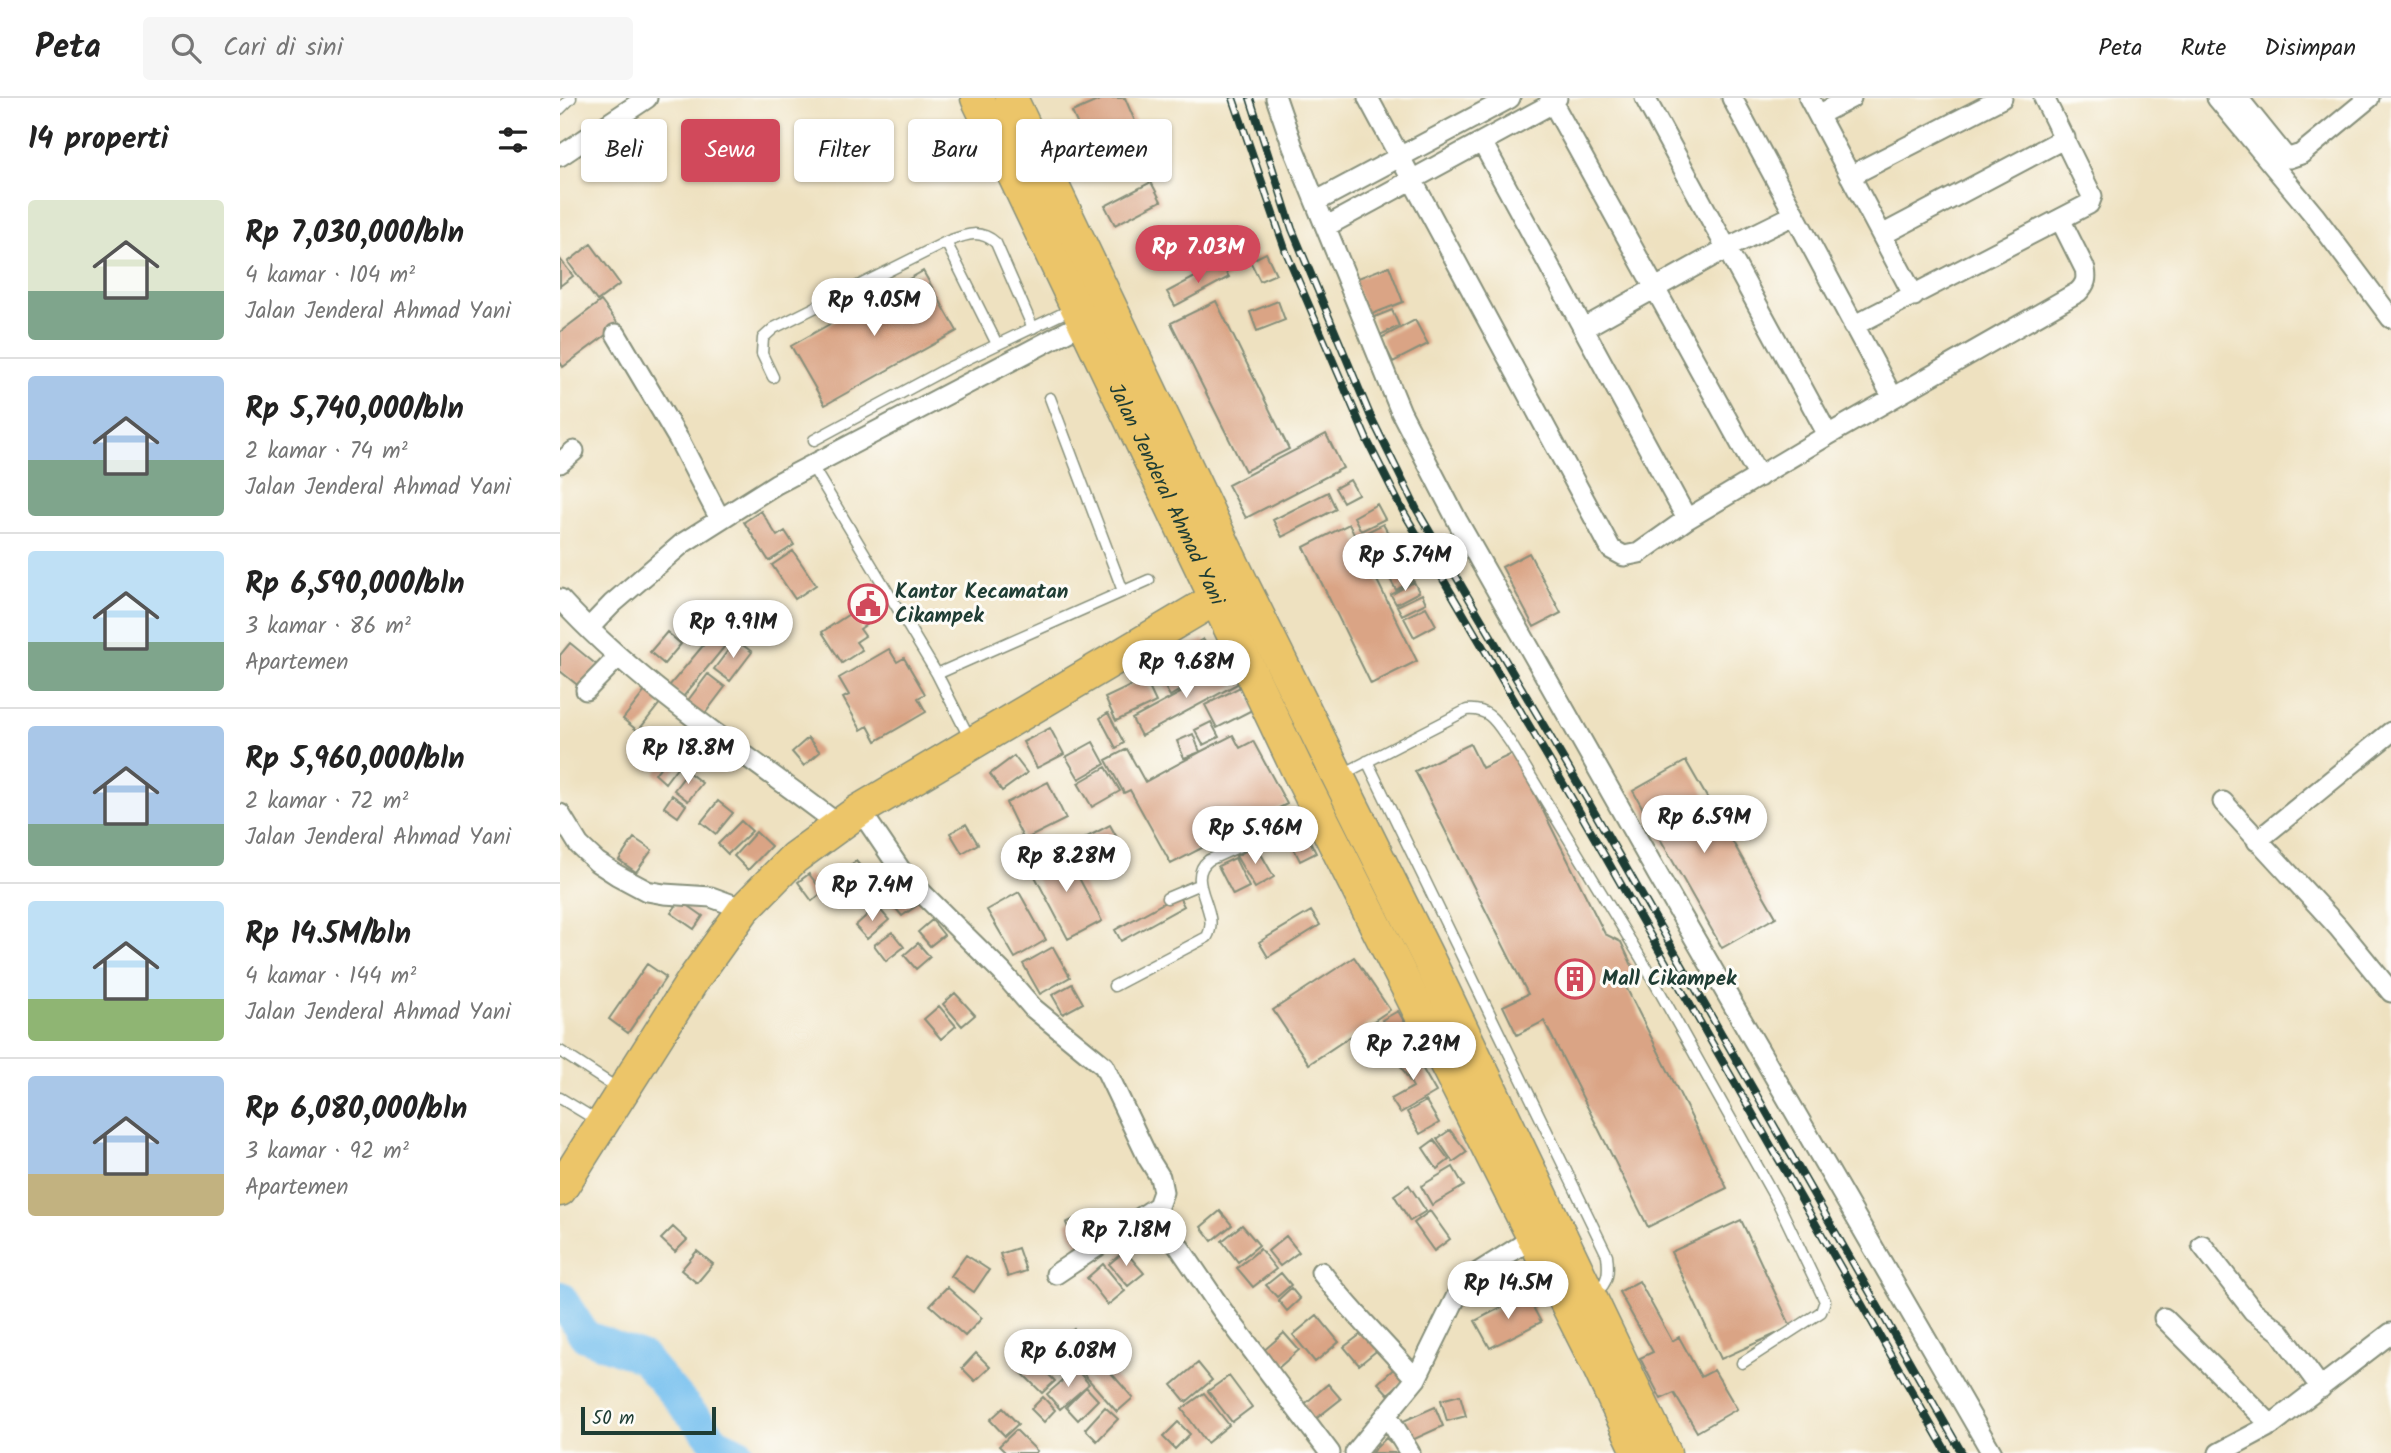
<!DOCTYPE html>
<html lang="id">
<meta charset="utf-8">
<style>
:root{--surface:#fff;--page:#f6f6f6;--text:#222;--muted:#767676;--line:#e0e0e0;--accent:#d1495b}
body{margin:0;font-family:Kalam,sans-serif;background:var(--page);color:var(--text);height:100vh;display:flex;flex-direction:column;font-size:26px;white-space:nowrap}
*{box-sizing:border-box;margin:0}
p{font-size:23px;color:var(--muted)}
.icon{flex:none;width:38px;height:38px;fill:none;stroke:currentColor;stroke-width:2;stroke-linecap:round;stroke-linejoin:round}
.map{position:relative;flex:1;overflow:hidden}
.drawer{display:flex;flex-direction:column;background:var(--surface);width:560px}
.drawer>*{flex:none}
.top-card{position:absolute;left:21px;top:21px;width:665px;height:63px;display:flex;gap:14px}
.scale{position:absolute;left:21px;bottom:18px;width:135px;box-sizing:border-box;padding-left:7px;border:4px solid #1f3d34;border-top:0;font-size:19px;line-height:24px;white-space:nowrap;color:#1f3d34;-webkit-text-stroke:5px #fdfcf7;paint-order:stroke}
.price{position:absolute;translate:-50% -60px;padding:0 16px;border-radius:24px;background:#fff;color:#222;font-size:23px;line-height:46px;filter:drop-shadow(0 2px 4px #0008)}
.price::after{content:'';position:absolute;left:50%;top:42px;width:21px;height:16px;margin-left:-10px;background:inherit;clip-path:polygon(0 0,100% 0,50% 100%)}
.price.current{background:var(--accent);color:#fff}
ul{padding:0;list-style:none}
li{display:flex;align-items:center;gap:21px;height:175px;padding:0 28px}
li+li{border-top:2px solid var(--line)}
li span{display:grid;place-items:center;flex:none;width:196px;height:140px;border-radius:7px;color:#555}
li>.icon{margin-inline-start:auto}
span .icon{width:84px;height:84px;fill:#fffc;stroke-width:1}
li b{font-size:30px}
h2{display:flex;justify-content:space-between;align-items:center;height:84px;padding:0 28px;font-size:30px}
.tag{padding:0 24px;border-radius:7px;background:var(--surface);box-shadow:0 2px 5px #0004;font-size:24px;line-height:63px}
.tag.current{background:var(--accent);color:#fff}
header{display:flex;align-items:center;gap:42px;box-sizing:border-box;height:98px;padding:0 35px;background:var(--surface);border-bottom:2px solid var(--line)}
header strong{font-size:33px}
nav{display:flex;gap:38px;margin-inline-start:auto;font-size:24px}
.search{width:490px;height:63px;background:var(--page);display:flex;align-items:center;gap:18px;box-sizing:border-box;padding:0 24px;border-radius:7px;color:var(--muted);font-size:26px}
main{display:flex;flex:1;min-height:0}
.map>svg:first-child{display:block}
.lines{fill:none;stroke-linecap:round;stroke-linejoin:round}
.river{stroke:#76c0ef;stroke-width:32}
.building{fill:#daa485}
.service-casing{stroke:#868f7a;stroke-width:13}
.minor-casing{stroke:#868f7a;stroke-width:23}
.trunk-casing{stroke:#868f7a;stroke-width:35}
.service{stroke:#fff;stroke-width:10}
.minor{stroke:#fff;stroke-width:19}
.trunk{stroke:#ecc569;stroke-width:32}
.rail-casing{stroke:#1f3d34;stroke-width:8}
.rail{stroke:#fdfcf7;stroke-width:5;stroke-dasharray:16;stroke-linecap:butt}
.labels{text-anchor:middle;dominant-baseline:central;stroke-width:6;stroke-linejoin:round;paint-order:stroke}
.street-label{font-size:21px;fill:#1f3d34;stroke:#fdfcf7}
.poi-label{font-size:21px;font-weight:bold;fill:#1f3d34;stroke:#fdfcf7;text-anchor:start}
</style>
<header>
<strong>Peta</strong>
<div class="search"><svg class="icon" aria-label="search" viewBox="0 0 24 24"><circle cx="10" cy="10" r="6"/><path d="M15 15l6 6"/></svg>Cari di sini</div>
<nav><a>Peta</a><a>Rute</a><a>Disimpan</a></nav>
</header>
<main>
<section class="drawer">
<h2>14 properti<svg class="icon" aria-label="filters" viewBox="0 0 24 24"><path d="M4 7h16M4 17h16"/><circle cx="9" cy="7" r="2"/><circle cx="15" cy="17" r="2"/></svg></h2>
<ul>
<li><span style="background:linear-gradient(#dfe7d0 65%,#7fa58c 0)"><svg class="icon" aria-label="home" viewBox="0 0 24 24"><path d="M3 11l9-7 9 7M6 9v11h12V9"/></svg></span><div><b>Rp 7,030,000/bln</b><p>4 kamar · 104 m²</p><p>Jalan Jenderal Ahmad Yani</p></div></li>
<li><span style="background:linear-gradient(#a9c7e8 60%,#7fa58c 0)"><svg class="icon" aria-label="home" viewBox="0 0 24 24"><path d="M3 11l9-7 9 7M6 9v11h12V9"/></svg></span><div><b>Rp 5,740,000/bln</b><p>2 kamar · 74 m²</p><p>Jalan Jenderal Ahmad Yani</p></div></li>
<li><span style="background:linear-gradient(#bfe0f5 65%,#7fa58c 0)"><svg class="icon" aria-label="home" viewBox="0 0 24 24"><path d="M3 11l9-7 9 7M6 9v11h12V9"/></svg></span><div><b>Rp 6,590,000/bln</b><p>3 kamar · 86 m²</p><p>Apartemen</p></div></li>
<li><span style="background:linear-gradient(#a9c7e8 70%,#7fa58c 0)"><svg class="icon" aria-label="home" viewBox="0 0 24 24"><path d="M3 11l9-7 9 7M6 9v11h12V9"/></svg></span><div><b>Rp 5,960,000/bln</b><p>2 kamar · 72 m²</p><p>Jalan Jenderal Ahmad Yani</p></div></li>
<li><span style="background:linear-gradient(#bfe0f5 70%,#8fb573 0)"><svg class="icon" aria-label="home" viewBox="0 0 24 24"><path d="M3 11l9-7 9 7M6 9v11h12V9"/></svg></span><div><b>Rp 14.5M/bln</b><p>4 kamar · 144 m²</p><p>Jalan Jenderal Ahmad Yani</p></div></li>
<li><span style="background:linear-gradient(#a9c7e8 70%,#c2b280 0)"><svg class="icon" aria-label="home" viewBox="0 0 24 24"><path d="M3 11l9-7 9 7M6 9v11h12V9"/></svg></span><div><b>Rp 6,080,000/bln</b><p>3 kamar · 92 m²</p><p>Apartemen</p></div></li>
</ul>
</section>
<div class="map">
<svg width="1831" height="1355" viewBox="0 0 1831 1355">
<rect width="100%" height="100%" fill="#fdfcf7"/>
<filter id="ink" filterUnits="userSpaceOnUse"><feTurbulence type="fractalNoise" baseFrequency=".0143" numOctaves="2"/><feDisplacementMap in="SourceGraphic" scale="14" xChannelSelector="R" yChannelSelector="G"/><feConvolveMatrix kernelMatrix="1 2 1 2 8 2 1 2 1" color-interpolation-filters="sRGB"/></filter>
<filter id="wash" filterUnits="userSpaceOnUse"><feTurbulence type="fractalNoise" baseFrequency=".00686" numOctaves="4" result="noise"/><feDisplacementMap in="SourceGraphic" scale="28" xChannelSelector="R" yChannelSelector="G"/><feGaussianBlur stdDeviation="1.57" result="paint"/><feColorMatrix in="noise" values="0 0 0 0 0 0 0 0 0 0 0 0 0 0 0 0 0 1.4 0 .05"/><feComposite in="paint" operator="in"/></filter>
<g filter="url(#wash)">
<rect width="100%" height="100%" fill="#eee1c0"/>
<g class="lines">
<path class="river" d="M0,1199l25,39 58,22 73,84 23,11"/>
</g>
<g id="blocks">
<path class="building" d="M544,0h21l12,28 -49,22 -16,-36z
M591,84l10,19 -46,24 -10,-19z
M31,146l29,40 -23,17 -29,-39z
M706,155l10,21 -16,7 -10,-20z
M0,161l13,17 -13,10z
M661,165l8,14 -54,29 -8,-14z
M829,168l14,36 -36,14 -14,-36z
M363,173l34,60 -132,74 -34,-59z
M41,203l18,24 -56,42 -3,-5v-30z
M656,203l73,148 -44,22 -74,-148z
M718,203l7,19 -28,11 -7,-19z
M832,212l7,16 -19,9 -8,-17z
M855,222l13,24 -35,18 -12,-24z
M766,336l17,34 -97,50 -18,-33z
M790,382l8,14 -15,8 -8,-14z
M768,394l8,17 -54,28 -9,-17z
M817,406l8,15 -24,12 -7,-14z
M201,413l16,25 8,-5 9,14 -25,16 -25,-39z
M789,426l68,137 -46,23 -67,-137z
M823,426l7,13 -23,10 -6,-12z
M830,441l9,19 -20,9 -8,-19z
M233,453l23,34 -21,14 -23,-34z
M969,455l32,60 -27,14 -32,-60z
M848,472l5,11 -17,9 -6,-11z
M854,484l5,10 -23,12 -5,-9z
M862,496l4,9 -24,12 -5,-9z
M866,509l10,18 -22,12 -10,-19z
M297,511l10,15 -7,5 5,7 -9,6 6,8 -20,13 -20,-31z
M157,531l13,11 -47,57 -14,-11z
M107,534l14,12 -17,20 -14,-12z
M643,541l8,13 11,-7 9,15 -61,36 -16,-28z
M176,542l16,12 -22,29 -16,-12z
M10,545l28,23 -18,21 -20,-16v-16z
M329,551l8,13 7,-4 21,36 -7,4 8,14 -50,29 -8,-15 -7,4 -18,-32 6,-3 -10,-17z
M672,567l9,17 -100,54 -9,-17z
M148,576l17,13 -22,29 -17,-13z
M585,581l11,23 -40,19 -11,-23z
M684,587l12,23 -39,20 -12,-23z
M89,588l15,12 -26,33 -15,-12z
M548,615l16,30 -8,5 -16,-30z
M651,624l8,15 -16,8 -8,-15z
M490,630l14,26 -27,14 -14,-26z
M633,636l7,18 33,-17 7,13 13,-7 34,63 -116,60 -41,-74 -6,3 -18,-33 21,-11 18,33 55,-30 -16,6 -7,-17z
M248,640l12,14 -16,14 -12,-14z
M533,644l12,22 -26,15 -13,-22z
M910,646l12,24 32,-15 91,181 16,8 14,30 -9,15 101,201 -79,39 -104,-206 -27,14 -14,-29 25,-12 -113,-223z
M111,656l10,8 -16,21 -10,-9z
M454,658l13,17 -25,18 -12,-17z
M1126,663l90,156 -54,31 -89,-157z
M546,669l14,24 -28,16 -14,-24z
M128,674l14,11 -14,18 -14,-11z
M488,684l18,37 -42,21 -18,-37z
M112,697l14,10 -8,12 -14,-10z
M158,703l15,12 -17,21 -15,-12z
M181,723l11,10 -24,23 -10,-10z
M741,725l15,30 -16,8 -15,-30z
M406,726l12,20 -16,9 -12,-20z
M550,727l17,31 -26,14 -16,-32z
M196,734l15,14 -23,24 -14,-14z
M74,740l18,12 -16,22 -17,-12z
M696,747l18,32 -19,11 -19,-32z
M504,752l38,71 -34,18 -38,-72z
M675,760l14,29 -16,8 -15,-29z
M296,763l11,13 -17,14 -11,-13z
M249,776l14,18 -11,9 -14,-19z
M350,790l12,14 -20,14 -10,-12z
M459,794l27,48 -31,18 -28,-48z
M618,797l6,11 -63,35 -6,-11z
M120,802l23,16 -9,13 -23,-16z
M317,808l12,14 -22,19 -12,-13z
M751,813l9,14 -52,32 -9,-15z
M372,822l12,15 -14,11 -12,-14z
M332,834l12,15 -18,14 -12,-16z
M358,845l12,14 -14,12 -12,-14z
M493,849l17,30 -30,17 -17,-30z
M794,859l36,53 -81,54 -36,-54z
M87,866l19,13 -38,56 -19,-14z
M512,886l11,19 -20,11 -11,-19z
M395,895l20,22 -13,11 -19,-22z
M379,908l17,20 -15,13 -17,-20z
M838,913l16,27 -16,9 -16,-27z
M850,949l26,45 -36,21 -9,-14 22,-12 -18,-31z
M866,1003l13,22 -19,11 -13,-22z
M890,1032l17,22 -14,10 -16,-23z
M874,1042l15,20 -12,9 -14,-21z
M893,1069l11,19 -32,19 -11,-19z
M849,1087l17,26 -16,10 -16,-26z
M660,1113l12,14 -20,16 -11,-14z
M870,1113l20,28 -16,12 -20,-28z
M526,1115l14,28 -21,10 -13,-28z
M1181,1122l50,107 -70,32 -50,-107z
M682,1127l17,20 -21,17 -16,-21z
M113,1129l14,13 -12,12 -14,-13z
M726,1138l13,16 -19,14 -12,-15z
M458,1150l8,23 -18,6 -8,-23z
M700,1151l16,20 -23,18 -16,-19z
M137,1153l16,13 -16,19 -16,-13z
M565,1153l19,22 -16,13 -19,-22z
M406,1157l23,15 -15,22 -23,-16z
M543,1166l22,27 -17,14 -21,-27z
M721,1175l10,12 -14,12 -11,-12z
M1079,1183l33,60 7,-4 22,40 13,-7 23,39 -40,23 -23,-39 -13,6 -21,-41 13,-6 -34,-60z
M387,1189l35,31 -17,18 -35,-31z
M731,1190l9,11 -13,12 -9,-11z
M966,1196l15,28 -51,26 -15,-27z
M757,1217l22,27 -24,20 -22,-27z
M514,1231l21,27 -18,13 -20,-26z
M805,1233l15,17 -21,17 -15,-18z
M724,1235l15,17 -22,19 -15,-17z
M416,1255l14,14 -15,14 -13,-13z
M469,1257l26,26 -13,12 -26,-26z
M537,1259l36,41 -16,14 -36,-41z
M638,1265l14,17 -26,22 -14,-17z
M838,1267l10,11 -20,18 -10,-11z
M516,1271l13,15 -29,25 -13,-15z
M669,1278l23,31 -20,15 -24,-31z
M768,1286l13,15 -28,22 -12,-14z
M526,1289l12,13 -20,20 -12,-13z
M644,1295l25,32 -22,18 -25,-34z
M900,1297l6,21 -19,5 -6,-21z
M483,1299l12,13 -11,12 -13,-13z
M545,1309l13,12 -21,22 -12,-12z
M875,1309l8,19 -35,16 -9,-19z
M443,1310l15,16 -13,12 -15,-16z
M618,1324l12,12 -15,15 -12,-12z
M456,1332l21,21 -2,2h-29l-7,-7z
M826,1340l16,15h-31z"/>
</g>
</g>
<g filter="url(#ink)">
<use href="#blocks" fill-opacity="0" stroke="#868f7a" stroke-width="2"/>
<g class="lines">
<g class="service-casing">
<path id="service" d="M0,11l11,-11
M386,144l51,102
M213,279l-11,-23 1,-16 11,-10 172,-86c19,-7 33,-14 50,1l37,85
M490,300l73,193
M254,342l132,-71 128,-61
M252,368l125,208 34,67
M377,576l212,-94
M807,663l240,494c2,16 2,28 -12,38
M781,677l126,-65c24,-2 30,14 43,32l132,218 137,245 46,96 -4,11 -79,51
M607,800l33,-14
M554,888l93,-49c15,-25 -24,-57 2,-77l105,-47
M0,953l58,38
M0,1000l38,23"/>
</g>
<g class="minor-casing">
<path id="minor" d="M716,0l17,49 108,265 57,110 200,353 334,578
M808,0l243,451 13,7 15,-3 48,-34 141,-84 250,-143c8,-8 9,-13 7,-23l-25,-50
M990,0l209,379
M1085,0l183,337
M1172,0l161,300
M1249,0l105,198
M1657,0l97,117 77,103
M1678,0l46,57 5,3 12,-4 68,-56
M1258,17l33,-17
M922,44l205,377
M0,58l87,-58
M1290,78l152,-78
M757,103l193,-103
M767,128l226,-123 4,-5
M1322,137l183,-97
M1293,228l236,-122 3,-8 -48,-98
M1024,230l143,-80 67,-33
M56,236l63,106 41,79
M0,365l14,-12
M0,501c81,89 185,153 279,226
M29,530l23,-24 71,-61 93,-59 309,-162
M26,592l32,-33
M1663,704l115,125 53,65
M300,712l40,59 13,15 89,88 31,36 71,58 44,92 12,19 3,15 -5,14 -102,68
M0,716l19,31 18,17 20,13 30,16 17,3 47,3 33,12
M1697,743l134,-109
M594,1112l68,100 108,143
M1642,1147l51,66 27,21 41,56
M761,1174c29,38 63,71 95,107
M1604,1220l107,107
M827,1317l23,38
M795,1355l61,-74 46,-94 9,-8 62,-39
M1659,1355l52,-28 120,-92"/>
</g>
<g class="trunk-casing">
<g id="trunk">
<path id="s1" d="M417,0l320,671 302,599 40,85"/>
<path d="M451,0l231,485 186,375 237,495"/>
<path d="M0,1092l133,-210 51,-71 50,-51 66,-48 372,-221"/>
</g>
</g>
<use href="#service" class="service"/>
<use href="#minor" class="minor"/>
<use href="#trunk" class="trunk"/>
<g class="rail-casing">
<path id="rail" d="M673,0l53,154 81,188 36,71 168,286 376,656
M690,0l42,131 78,186 47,95 164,279 381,664"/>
</g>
<use href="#rail" class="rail"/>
</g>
</g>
<defs>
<g id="civic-ring" transform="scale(2.0125)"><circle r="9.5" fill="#fdfcf7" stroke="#d1495b" stroke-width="1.5"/><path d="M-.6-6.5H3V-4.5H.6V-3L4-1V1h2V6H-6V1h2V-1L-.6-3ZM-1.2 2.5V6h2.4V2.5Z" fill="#d1495b"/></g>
<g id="building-ring" transform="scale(2.0125)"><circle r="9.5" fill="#fdfcf7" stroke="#d1495b" stroke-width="1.5"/><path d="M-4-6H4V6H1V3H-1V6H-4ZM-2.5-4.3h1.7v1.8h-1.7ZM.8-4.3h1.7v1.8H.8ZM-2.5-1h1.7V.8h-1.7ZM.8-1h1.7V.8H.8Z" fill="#d1495b"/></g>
</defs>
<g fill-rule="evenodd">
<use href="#civic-ring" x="308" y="506"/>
<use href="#building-ring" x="1015" y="881"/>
</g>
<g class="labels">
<g class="street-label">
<text stroke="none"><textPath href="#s1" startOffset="439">Jalan Jenderal Ahmad Yani</textPath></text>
</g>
<g class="poi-label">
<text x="335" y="494">Kantor Kecamatan<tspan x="335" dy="24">Cikampek</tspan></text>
<text x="1042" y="881">Mall Cikampek</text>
</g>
</g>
</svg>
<div class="scale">50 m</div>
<b class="price current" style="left:638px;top:187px">Rp 7.03M</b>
<b class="price" style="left:314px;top:240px">Rp 9.05M</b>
<b class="price" style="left:845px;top:495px">Rp 5.74M</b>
<b class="price" style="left:173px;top:562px">Rp 9.91M</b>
<b class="price" style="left:626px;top:602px">Rp 9.68M</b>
<b class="price" style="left:128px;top:688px">Rp 18.8M</b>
<b class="price" style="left:1144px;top:757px">Rp 6.59M</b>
<b class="price" style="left:695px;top:768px">Rp 5.96M</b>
<b class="price" style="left:506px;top:796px">Rp 8.28M</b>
<b class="price" style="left:312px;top:825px">Rp 7.4M</b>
<b class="price" style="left:853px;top:984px">Rp 7.29M</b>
<b class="price" style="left:566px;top:1170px">Rp 7.18M</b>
<b class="price" style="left:948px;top:1223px">Rp 14.5M</b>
<b class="price" style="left:508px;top:1291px">Rp 6.08M</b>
<div class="top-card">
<a class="tag">Beli</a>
<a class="tag current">Sewa</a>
<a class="tag">Filter</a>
<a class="tag">Baru</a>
<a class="tag">Apartemen</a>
</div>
</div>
</main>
